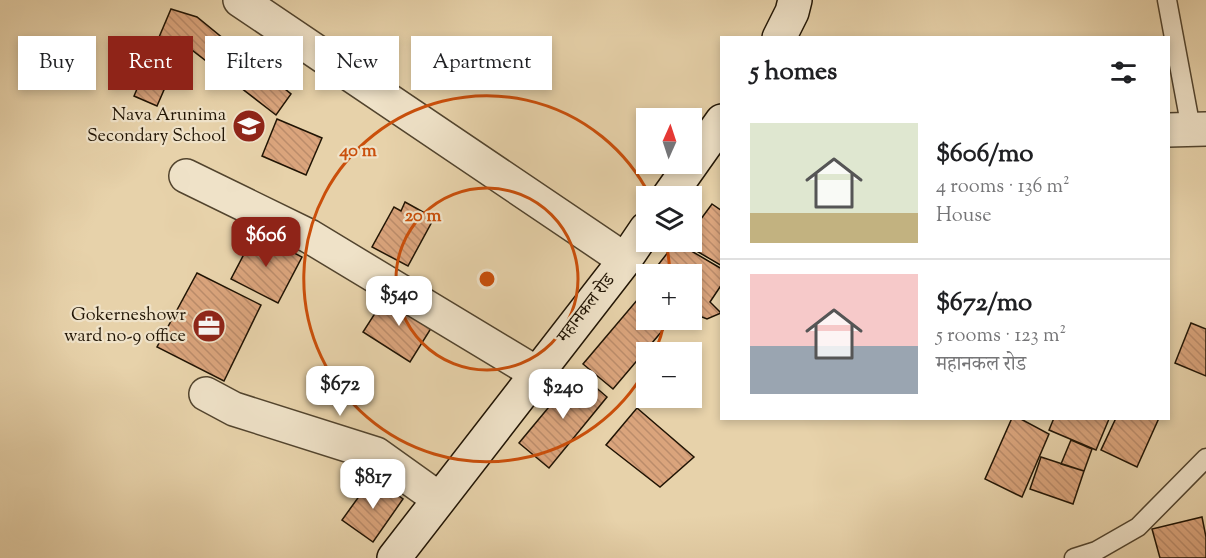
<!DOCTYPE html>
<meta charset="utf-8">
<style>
:root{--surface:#fff;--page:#f6f6f6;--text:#202124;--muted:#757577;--line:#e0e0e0;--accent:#8f2418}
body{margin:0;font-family:"Sorts Mill Goudy","Noto Serif Devanagari",serif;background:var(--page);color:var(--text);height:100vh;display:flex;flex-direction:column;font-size:22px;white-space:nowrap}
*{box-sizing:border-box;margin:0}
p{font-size:20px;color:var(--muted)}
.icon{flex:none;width:33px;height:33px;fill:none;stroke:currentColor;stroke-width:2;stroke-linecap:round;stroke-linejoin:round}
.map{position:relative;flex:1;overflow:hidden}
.details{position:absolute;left:720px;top:36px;width:450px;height:384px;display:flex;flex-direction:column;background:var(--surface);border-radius:0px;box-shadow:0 3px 9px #0003}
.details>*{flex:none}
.hud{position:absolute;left:18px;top:36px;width:570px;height:54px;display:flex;gap:12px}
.needle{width:39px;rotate:3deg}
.fabs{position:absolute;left:636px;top:108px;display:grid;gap:12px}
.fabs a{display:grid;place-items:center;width:66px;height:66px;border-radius:0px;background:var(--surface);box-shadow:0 3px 9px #0003;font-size:30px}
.price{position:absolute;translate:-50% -51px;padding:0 14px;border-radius:12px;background:#fff;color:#222;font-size:20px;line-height:39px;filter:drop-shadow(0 2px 3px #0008)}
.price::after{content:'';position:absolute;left:50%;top:36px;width:18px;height:14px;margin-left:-9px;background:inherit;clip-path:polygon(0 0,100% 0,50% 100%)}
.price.on{background:var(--accent);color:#fff}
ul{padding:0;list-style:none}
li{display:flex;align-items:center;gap:18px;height:150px;padding:0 30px}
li+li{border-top:2px solid var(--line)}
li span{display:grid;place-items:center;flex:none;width:168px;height:120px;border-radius:0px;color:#555}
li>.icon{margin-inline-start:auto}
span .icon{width:72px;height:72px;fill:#fffc;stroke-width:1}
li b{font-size:26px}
h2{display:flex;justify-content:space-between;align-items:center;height:72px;padding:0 30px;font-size:26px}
.chip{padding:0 21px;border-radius:0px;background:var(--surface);box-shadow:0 3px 9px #0003;font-size:21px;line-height:54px}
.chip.on{background:var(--accent);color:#fff}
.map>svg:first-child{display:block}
.building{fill:url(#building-back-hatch);stroke:#201404;stroke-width:1.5}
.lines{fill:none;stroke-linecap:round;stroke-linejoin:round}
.lane-casing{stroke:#52442e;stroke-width:21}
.street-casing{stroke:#52442e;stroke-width:36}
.secondary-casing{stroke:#201404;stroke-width:36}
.lane{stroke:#efe2c8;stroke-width:18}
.street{stroke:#efe2c8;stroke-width:33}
.secondary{stroke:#efe2c8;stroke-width:33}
.ring{fill:none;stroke:#ca4f0b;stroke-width:3}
.labels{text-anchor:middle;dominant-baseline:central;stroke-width:4.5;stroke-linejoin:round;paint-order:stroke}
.poi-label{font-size:18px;fill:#201404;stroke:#efe2c8;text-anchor:end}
.street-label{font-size:18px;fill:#201404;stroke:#efe2c8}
.centre{fill:#ca4f0b;stroke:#efe2c8;stroke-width:3}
.ring-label{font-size:18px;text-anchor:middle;font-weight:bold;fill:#ca4f0b;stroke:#efe2c8;stroke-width:4.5;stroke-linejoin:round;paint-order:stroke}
</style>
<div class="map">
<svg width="1206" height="558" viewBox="0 0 1206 558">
<defs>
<pattern id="building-back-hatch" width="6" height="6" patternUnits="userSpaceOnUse" patternTransform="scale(1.5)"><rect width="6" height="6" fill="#daa47c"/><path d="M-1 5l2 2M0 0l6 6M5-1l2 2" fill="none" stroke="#bb8c6a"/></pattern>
</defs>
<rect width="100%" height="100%" fill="#e7d2aa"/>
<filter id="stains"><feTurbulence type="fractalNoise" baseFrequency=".00333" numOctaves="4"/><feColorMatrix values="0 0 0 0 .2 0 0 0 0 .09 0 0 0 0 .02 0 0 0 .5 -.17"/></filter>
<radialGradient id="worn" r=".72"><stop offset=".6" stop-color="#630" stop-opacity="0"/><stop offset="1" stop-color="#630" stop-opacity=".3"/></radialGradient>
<path class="building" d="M171,9l26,8 94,77 -15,21 -92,-71 -27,62 -23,-10z
M277,119l45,19 -16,37 -44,-19z
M405,202l29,16 -26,48 -36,-19 22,-40 7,4z
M712,204l10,7v55l-39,-23 9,-1v-11z
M255,233l47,24 -24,46 -47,-24z
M676,242l46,27v15l-12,18 11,11 -14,6 -10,-4 -5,3v-44h-41z
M197,273l64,32 -37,76 -67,-34z
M388,293l47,29 -25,40 -47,-30z
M638,299l8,7v14h17l5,4 -55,65 -30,-25z
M1191,323l15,6v47l-31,-13z
M578,372l29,25 -58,71 -30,-25z
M637,408l57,49 -34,30 -54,-42z
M1012,418h7l30,16 -27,63 -37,-18z
M1054,418h54l1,1 -13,31 -47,-20z
M1116,418h43l-22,49 -36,-17z
M1071,440l21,9 -8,22 -23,-7z
M1041,457l43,14 -11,33 -43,-15z
M373,477l30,22 -30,43 -31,-22z
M1202,517l4,20v21h-46l-8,-29z"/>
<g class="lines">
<g class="lane-casing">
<path id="lane" d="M1167,0l22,118v12
M1074,558l22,-7 42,-24 68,-69"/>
</g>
<g class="street-casing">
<path id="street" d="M240,0l385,260
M1168,130l38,-1
M186,176l123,60 227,137
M206,394l28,15 142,45 63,45"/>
</g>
<g class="secondary-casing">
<path id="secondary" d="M779,38l13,-26 3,-12
M669,196l53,-75
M394,558l231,-298 21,-31"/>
</g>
<use href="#lane" class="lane"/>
<use href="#street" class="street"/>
<use href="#secondary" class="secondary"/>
</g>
<g class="ring">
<circle cx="487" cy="279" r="91"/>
<path d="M665 320A183 183 0 0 1 655 352M646 369A183 183 0 1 1 650 196M666 243A183 183 0 0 1 670 274"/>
</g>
<defs>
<g id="school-disc" transform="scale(1.725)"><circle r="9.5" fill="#8f2418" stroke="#efe2c8"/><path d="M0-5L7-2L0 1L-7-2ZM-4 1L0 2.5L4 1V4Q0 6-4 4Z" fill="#fff"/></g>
<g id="office-disc" transform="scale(1.725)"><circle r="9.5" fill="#8f2418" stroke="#efe2c8"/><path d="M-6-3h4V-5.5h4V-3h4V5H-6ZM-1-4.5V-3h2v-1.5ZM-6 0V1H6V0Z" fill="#fff"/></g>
</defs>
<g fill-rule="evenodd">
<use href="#school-disc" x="249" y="126"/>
<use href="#office-disc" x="209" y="326"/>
</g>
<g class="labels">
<g class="poi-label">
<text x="226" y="116">Nava Arunima<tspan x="226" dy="21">Secondary School</tspan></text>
<text x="186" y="316">Gokerneshowr<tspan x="186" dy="21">ward no-9 office</tspan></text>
</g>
<g class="street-label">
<text transform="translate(587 309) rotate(-52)">महानकल रोड</text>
</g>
</g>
<circle cx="487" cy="279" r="9" class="centre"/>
<g class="ring-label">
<text x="358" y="156">40 m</text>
<text x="423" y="221">20 m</text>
</g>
<rect width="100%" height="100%" filter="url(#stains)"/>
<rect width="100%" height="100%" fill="url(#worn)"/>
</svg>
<div class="fabs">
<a><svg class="needle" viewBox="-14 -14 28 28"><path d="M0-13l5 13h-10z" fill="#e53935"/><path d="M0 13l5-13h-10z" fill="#757577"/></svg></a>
<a><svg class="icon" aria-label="layers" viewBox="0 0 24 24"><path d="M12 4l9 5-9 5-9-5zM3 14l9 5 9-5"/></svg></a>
<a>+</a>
<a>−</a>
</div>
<b class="price on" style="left:266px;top:268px">$606</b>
<b class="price" style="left:399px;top:327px">$540</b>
<b class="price" style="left:340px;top:417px">$672</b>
<b class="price" style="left:563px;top:420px">$240</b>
<b class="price" style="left:373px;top:510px">$817</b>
<div class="hud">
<a class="chip">Buy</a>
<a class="chip on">Rent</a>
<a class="chip">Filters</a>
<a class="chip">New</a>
<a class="chip">Apartment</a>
</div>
<section class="details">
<h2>5 homes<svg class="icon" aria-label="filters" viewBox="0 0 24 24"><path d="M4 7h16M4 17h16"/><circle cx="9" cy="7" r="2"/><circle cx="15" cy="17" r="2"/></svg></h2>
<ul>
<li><span style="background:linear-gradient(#dfe7d0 75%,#c2b280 0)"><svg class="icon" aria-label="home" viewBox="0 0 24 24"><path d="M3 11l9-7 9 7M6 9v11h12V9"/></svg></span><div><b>$606/mo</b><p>4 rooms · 136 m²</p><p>House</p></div></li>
<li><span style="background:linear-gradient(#f6c9c9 60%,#9aa5b1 0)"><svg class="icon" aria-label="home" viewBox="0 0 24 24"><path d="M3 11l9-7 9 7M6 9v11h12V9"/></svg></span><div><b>$672/mo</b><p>5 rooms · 123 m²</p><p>महानकल रोड</p></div></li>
</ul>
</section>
</div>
